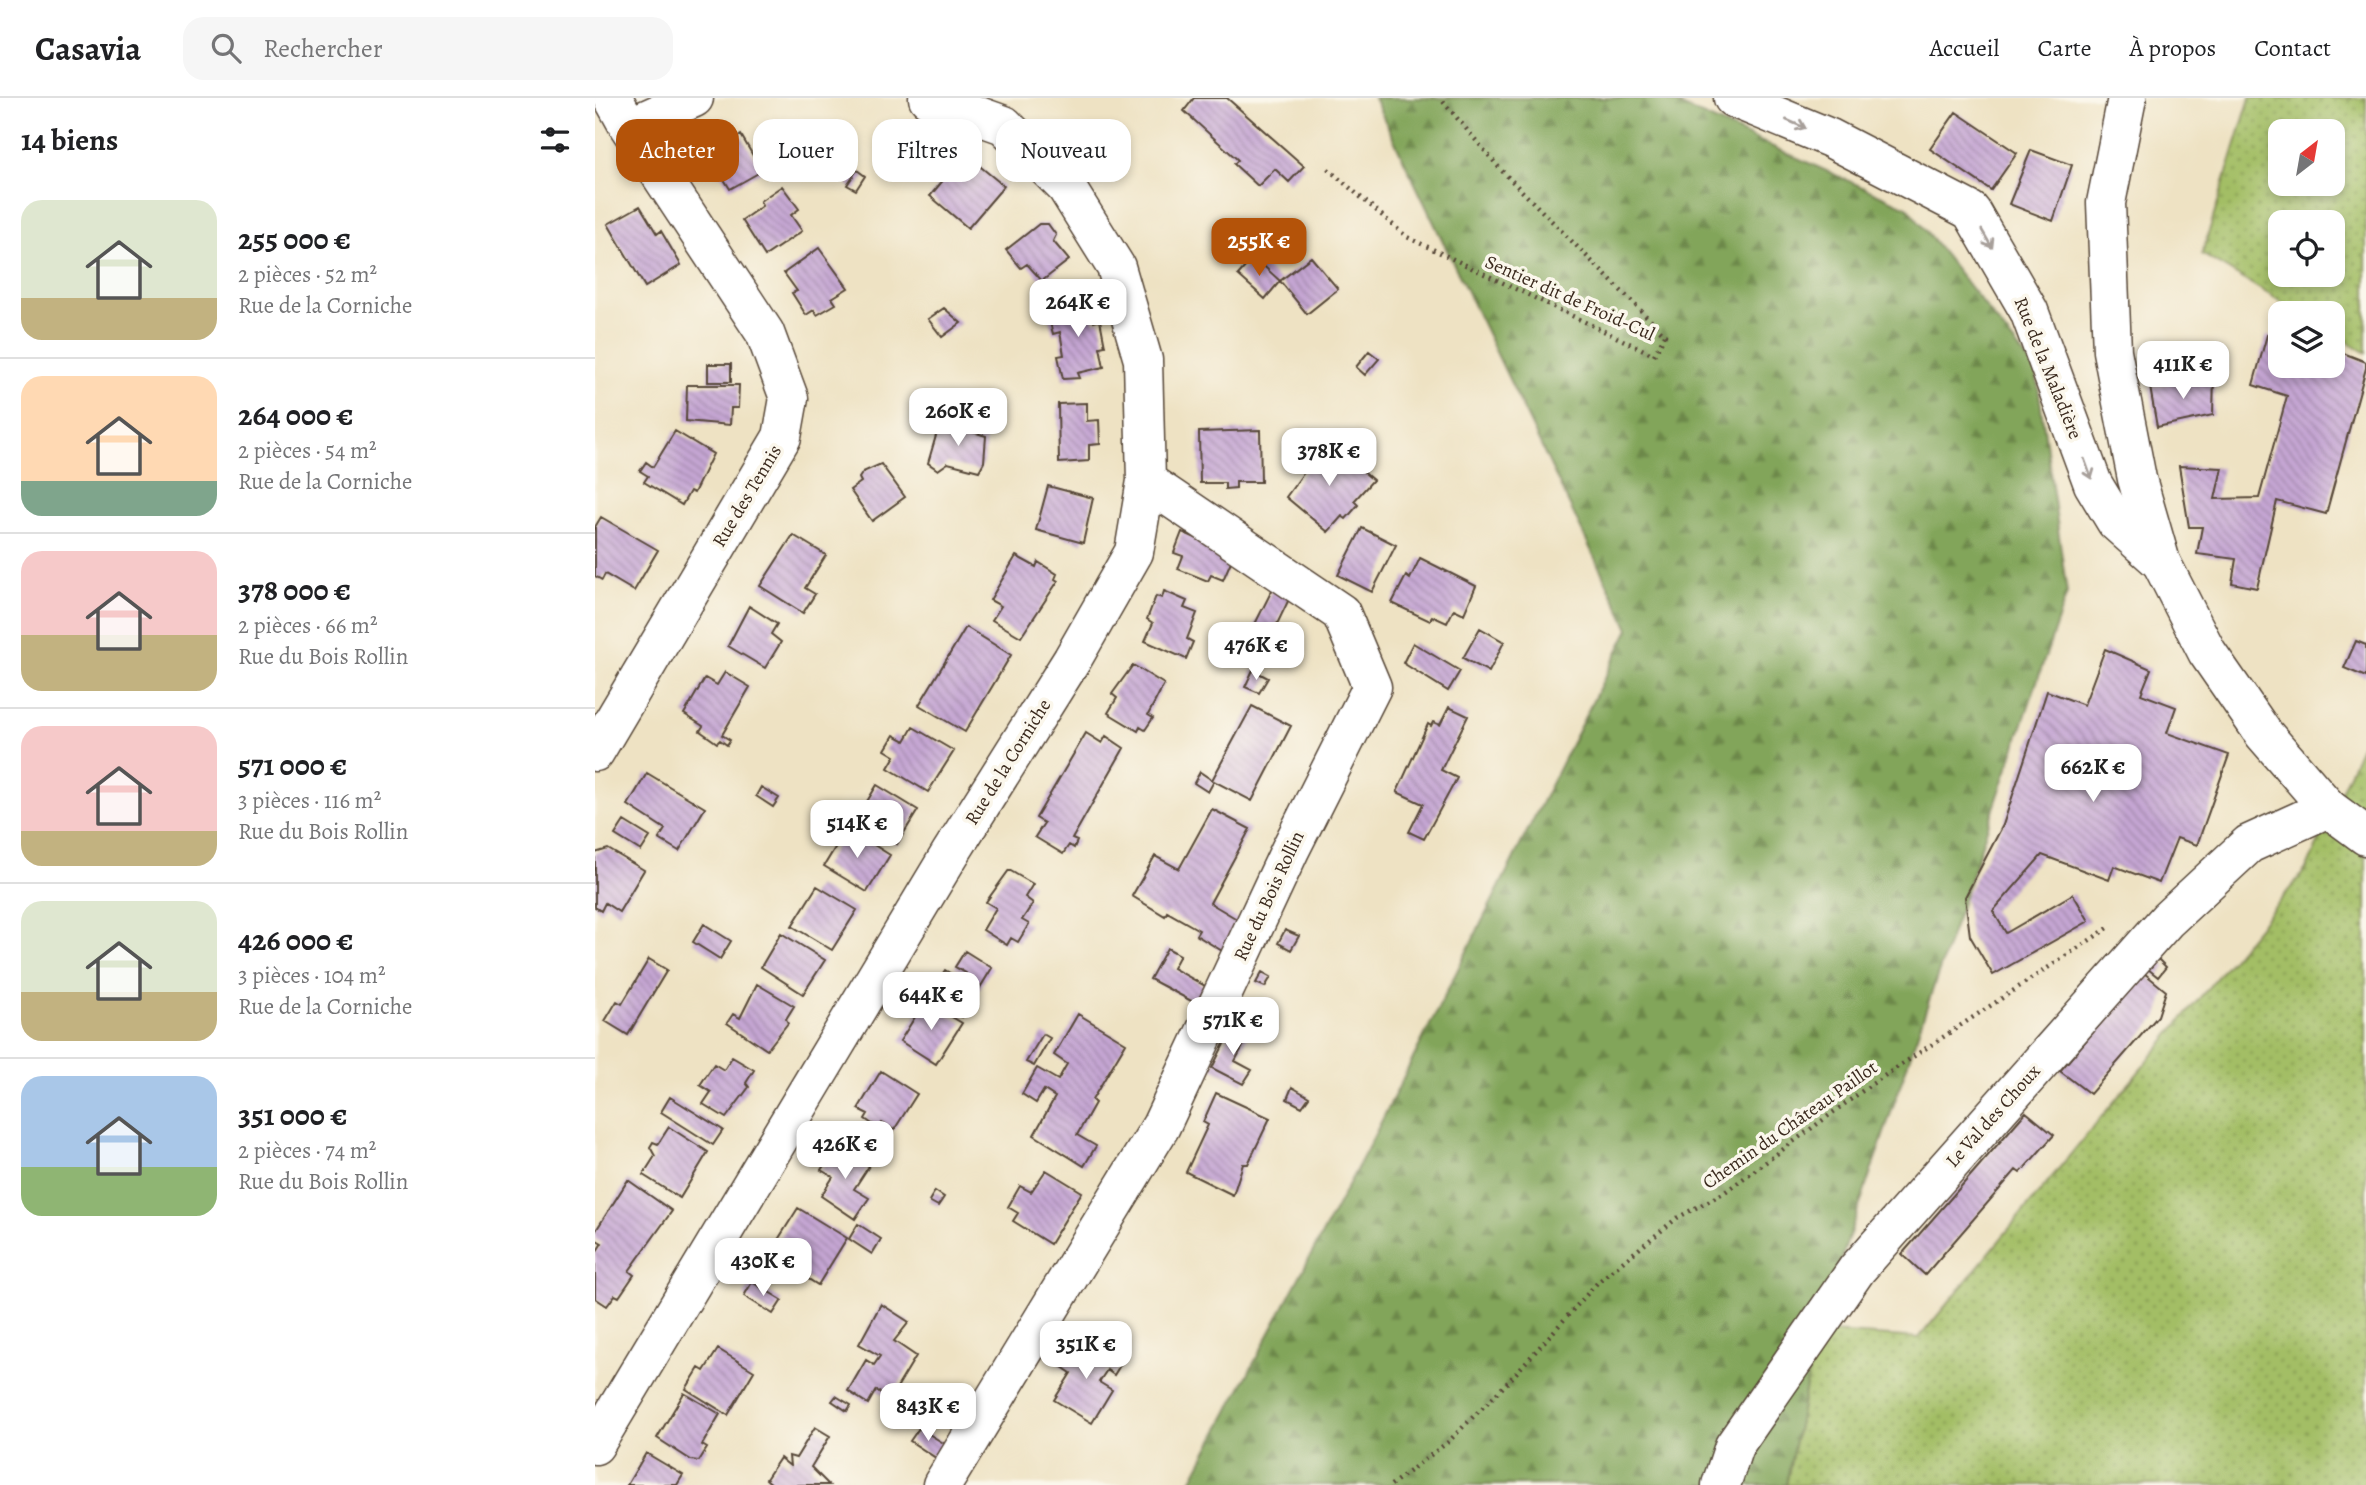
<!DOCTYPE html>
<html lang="fr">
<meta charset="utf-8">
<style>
:root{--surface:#fff;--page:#f6f6f6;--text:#202124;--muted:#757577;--line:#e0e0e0;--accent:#b45309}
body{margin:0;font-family:Alegreya,serif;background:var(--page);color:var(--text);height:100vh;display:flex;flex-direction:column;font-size:26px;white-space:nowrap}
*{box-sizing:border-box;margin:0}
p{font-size:23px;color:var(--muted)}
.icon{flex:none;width:38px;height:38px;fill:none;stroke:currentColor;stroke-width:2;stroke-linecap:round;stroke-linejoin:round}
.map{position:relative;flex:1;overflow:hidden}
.panel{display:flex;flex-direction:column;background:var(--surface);width:595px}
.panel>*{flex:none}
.hud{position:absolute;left:21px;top:21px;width:665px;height:63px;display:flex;gap:14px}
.needle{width:46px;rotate:31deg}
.fabs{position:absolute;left:1673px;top:21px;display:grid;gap:14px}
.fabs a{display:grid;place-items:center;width:77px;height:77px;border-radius:14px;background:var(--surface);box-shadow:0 4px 10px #0003;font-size:35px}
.price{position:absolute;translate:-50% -60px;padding:0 16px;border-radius:14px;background:#fff;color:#222;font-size:23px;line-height:46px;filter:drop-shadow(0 2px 4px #0008)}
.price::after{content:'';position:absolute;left:50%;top:42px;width:21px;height:16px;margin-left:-10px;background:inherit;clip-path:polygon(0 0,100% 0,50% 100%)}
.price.selected{background:var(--accent);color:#fff}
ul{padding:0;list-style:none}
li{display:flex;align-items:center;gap:21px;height:175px;padding:0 21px}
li+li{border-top:2px solid var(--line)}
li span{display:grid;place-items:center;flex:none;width:196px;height:140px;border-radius:21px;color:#555}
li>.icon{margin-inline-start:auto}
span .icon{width:84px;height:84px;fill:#fffc;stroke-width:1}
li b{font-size:30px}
h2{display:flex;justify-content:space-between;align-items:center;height:84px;padding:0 21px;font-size:30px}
.pill{padding:0 24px;border-radius:21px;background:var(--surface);box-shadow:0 4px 10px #0003;font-size:24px;line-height:63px}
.pill.selected{background:var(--accent);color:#fff}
header{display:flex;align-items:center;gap:42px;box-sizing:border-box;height:98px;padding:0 35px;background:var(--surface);border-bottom:2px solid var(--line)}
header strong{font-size:33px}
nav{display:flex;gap:38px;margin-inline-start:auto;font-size:24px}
.search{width:490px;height:63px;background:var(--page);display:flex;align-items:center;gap:18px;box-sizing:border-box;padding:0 24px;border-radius:21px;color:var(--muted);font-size:26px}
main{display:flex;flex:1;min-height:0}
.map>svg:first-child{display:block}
.grass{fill:url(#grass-dots);stroke:#6f7442;stroke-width:2;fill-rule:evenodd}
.forest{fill:url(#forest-firs);stroke:#5e683c;stroke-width:2}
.building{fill:url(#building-back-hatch)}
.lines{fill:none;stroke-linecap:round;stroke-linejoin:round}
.minor-casing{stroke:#564637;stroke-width:41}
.major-casing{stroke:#564637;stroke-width:41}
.path{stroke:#564637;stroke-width:4.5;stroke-dasharray:2 5;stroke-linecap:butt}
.minor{stroke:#fff;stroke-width:38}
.major{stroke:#fff;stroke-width:38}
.oneway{stroke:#a79f9a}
.labels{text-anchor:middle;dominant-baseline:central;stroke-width:7;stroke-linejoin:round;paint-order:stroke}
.street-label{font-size:19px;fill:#3b2a1e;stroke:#fbf7ec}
</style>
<header>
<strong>Casavia</strong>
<div class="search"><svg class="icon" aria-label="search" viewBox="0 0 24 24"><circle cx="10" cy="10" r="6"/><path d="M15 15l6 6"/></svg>Rechercher</div>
<nav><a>Accueil</a><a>Carte</a><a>À propos</a><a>Contact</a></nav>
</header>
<main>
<section class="panel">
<h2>14 biens<svg class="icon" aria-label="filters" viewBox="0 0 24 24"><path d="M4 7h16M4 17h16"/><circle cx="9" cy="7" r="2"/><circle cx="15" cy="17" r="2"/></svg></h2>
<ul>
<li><span style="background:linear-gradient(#dfe7d0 70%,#c2b280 0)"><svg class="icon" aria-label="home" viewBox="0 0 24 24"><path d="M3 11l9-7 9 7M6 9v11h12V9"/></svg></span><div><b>255 000 €</b><p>2 pièces · 52 m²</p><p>Rue de la Corniche</p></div></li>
<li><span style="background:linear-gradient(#ffd9b3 75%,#7fa58c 0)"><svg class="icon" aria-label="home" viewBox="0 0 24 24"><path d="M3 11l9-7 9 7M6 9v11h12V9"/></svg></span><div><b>264 000 €</b><p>2 pièces · 54 m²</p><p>Rue de la Corniche</p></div></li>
<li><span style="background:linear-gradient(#f6c9c9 60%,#c2b280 0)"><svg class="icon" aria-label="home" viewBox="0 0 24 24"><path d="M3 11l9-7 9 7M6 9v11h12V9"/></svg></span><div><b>378 000 €</b><p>2 pièces · 66 m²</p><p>Rue du Bois Rollin</p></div></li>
<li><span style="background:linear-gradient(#f6c9c9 75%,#c2b280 0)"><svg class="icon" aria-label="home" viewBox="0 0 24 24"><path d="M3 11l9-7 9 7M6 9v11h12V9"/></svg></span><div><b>571 000 €</b><p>3 pièces · 116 m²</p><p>Rue du Bois Rollin</p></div></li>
<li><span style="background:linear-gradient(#dfe7d0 65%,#c2b280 0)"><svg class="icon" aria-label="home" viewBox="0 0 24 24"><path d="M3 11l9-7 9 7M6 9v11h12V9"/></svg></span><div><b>426 000 €</b><p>3 pièces · 104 m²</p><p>Rue de la Corniche</p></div></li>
<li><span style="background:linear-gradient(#a9c7e8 65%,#8fb573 0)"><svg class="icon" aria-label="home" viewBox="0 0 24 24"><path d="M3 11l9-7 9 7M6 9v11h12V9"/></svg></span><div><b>351 000 €</b><p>2 pièces · 74 m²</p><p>Rue du Bois Rollin</p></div></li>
</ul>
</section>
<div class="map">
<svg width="1771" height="1387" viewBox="0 0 1771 1387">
<defs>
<pattern id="grass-dots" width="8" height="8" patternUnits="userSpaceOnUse" patternTransform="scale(1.75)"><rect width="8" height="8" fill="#a3be65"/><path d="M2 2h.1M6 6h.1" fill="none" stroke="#869b53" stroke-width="1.8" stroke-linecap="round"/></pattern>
<pattern id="forest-firs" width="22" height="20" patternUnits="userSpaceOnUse" patternTransform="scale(1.75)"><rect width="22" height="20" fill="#82a55a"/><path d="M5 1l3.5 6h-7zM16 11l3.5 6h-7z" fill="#6c874a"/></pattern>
<pattern id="building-back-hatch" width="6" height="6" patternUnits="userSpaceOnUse" patternTransform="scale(1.75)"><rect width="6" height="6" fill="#c5a6d3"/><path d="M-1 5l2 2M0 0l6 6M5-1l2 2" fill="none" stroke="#a187ab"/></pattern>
</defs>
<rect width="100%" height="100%" fill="#fbf7ec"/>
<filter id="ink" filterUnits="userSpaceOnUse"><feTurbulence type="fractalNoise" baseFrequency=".0143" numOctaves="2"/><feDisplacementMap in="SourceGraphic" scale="14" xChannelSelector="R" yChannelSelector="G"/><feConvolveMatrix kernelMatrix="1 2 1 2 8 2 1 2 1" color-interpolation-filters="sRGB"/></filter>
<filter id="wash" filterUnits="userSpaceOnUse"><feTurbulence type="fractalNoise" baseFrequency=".00686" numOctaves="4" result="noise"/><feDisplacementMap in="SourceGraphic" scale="28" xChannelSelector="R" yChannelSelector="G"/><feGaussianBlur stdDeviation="1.57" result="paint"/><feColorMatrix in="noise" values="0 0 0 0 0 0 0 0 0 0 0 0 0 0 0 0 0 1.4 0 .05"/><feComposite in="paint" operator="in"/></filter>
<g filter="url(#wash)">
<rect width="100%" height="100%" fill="#eee2c3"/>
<path class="grass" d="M1655,0h116v255l-33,-20v-20h-33l-98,-59zM1685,33h53v53h-53zM1685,124h53v53h-53z
M1771,637v750h-580l31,-154 102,7 388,-470z"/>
<path class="forest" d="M779,0h290l243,109 129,164 31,222 -250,738 -31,154h-597l181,-341 259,-515z"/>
<g id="blocks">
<path class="building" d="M599,0h33l77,68 -15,16 -14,-13 -17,17 -24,-22 4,-4 -54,-49z
M1361,14l61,41 -26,37 -61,-41z
M146,37l21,36 -32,18 -8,-13 -9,-3 -6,-18z
M1436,52l41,15 -19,56 -44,-17z
M370,56l39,32 -36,42 -38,-32z
M262,72l8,6 -9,14 -9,-5z
M187,88l17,23 -8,6 11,16 -37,25 -23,-36 20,-14 -2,-5z
M45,108l17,28 4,-3 20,34 -36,22 -37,-63z
M444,126h9l8,11 -3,6 16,19 -27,21 -15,-17 -6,4 -15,-18z
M224,150l29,40 -16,10 4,6 -19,11 -3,-5 -8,5 -14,-22 5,-2 -13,-18z
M659,159l26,24 -15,18 -27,-24z
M716,159l27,32 -31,25 -27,-33z
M494,201l5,23 6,-2 5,26 -5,1 4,20 -26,6 2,5 -17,1 -5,-23 6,-1 -4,-23 -7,2 -6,-23z
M349,210l17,15 -19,14 -14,-18z
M1672,237l13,4v27h53v-17l33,13v6l-40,146 -49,-13 -20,87 -25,-5 4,-24 -39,-5 5,-27h-13l-10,-61 43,2 -7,31 44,-1 28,-102 -34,-11z
M774,253l10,8 -14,16 -9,-8z
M113,266h23v18h-23z
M1619,278l-1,39 -56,12 -7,-40z
M92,287h52l-1,23h-7l-1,17 -44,-4z
M492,305v18l12,-1 1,24 -11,1v16l-30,2 -1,-59z
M345,324l46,14 -2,26 -5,9 -31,-8 -10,7 -10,-7z
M665,332l1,52h-25v6l-11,1v-6h-25l-1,-51z
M80,333l38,23 -19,39 -4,-2 -8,14 -38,-23 4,-6 -8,-5 6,-9 7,5z
M732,343l46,39 -19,21 4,4 -12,14 -4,-3 -14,16 -42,-35z
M286,366l24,33 -33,24 -22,-31 11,-8 -2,-4 4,-6z
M453,388l45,12 -10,45 -47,-13z
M6,419l57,33 -24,41 -29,-17 -3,6 -7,-4v-49z
M767,430l34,17 -24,47 -34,-17z
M587,434l39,17 11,10 -9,21 -12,-5 -3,6 -30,-12 5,-13 -9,-3z
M198,437l33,20 -21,33 10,6 -12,19 -43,-27z
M421,458l20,11 2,-5 19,12 -2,5 3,2 -37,56 -29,-17 9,-14 -11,-6z
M825,460l56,28 -12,28 -10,-5 -7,14 -15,-7 -2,5 -38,-18 14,-27 4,3z
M678,490l17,9 -22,46 -18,-9z
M569,493l23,10 -3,7 13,5 -10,26 6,3 -7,17 -41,-18 8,-18 -6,-4 9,-23 6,2z
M154,508l28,18 -6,10 10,8 -16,26 -37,-22z
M371,529l45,28 -46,77 -46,-27z
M885,530l24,14 -15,30 -26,-14z
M1761,543l10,4v32l-22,-9z
M818,545l47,28 -12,20 -45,-28z
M1510,551l46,20 -10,25 35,13 -9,26 62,22 -32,90 -20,-7 -18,45 -45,-17 -5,14 -67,-25 -49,56 13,22 67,-39 16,27 -96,54 -23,-39 -5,-39 38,-72 44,-134 37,14z
M538,567l31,19 -16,31 5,3 -8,12 -5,-3 -2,4 -30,-18 9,-15 -5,-4z
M658,572l15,8 -9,15 -14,-6z
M130,574l25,15 -28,48 8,5 -3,5 -7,-5 -3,3 -17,-12 3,-5 -19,-12 21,-36 12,7z
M657,608l39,20 -39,75 -38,-20 -6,11 -14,-9 6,-11 12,8z
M854,609l19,9 -27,54 16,8 -33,61 -15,-7 14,-28 -26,-12 31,-68 3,2 2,-4 7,3z
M318,629l41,24 -26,41 -40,-24 7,-12 -10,-6 9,-15 11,6z
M491,635l16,10 4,-7 18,12 -52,91 5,2 -3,7 -5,-3 -6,9 -28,-17 9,-14 -8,-5z
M52,675l58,35 -26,43 -20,-12 6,-10 -37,-24z
M282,687l41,25 -21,34 -40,-26z
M166,689l18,11 -6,9 -17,-11z
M617,711l38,20 -40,74 32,19 -18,30 -28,-17 3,-5 -32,-18 -2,4 -33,-20 23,-40 24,13z
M29,723l26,16 -9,14 -26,-16z
M252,730l43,27 -23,37 -43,-26z
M13,751l36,21 -25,42 -14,-9 -4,8 -6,-4v-54z
M414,772l24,14 -8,13 8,6 -11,17 7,4 -11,18 -7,-4 -4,7 -24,-15 13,-22 -10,-6z
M222,788l40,24 -25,40 -40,-24z
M109,826l27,17 -11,18 -27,-17z
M690,832l14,6 -8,14 -13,-7z
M186,835l44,27 -22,34 -42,-27z
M572,850l13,7 -7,13 32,18 -8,18 -47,-25z
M370,853l27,17 -30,49 -34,-21 17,-26 16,10 5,-7 -11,-6z
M54,861l18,11 -39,65 -23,-14 12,-20 5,3z
M1563,861l8,8 -8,10 -10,-8z
M667,874l9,5 -6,10 -9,-4z
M1549,875l22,18 -8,25 -68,78 -30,-23z
M162,886l37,22 -8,13 2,4 -21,27 -40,-27 6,-9 7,4z
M330,903l37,22 -26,41 -36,-23z
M483,916l48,29 -34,57 3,3 -18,32 19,11 -12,20 -50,-31 21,-38 -11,-7 -8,13 -14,-9 15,-26 21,12 9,-16 -13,-9z
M638,928l16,9 -14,26 17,9 -9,14 -31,-16z
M448,936l7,4 -16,28 -8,-4z
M137,959l22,13 -8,13 3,4 -23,31 -23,-14 8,-12 -11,-7 14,-21 10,6z
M286,973l36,23 -23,36 -12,-7 -4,5 -13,-9 3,-5 -10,-5z
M697,989l17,10 -7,10 -15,-8z
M621,995l54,25 -22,46h-5l-10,31 -47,-23 22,-47 -5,-3z
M75,999l53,33 -10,15 -52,-33z
M1431,1014l28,23 -34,38 -4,-3 -91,105 -23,-21z
M74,1029l39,25 -28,46 -37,-23 12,-19 -5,-9 3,-5 5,2z
M243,1046l31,22 -15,23 15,9 -14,21 -34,-23 12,-19 -12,-7z
M451,1072l36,22 -32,52 -37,-23 5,-8 -10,-6 12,-21 11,6z
M33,1082l44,31 -43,60 5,4 -15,22 -4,-2 -8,11 -12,-8v-44l7,-11 -7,-4v-7z
M340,1093l9,6 -6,9 -9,-5z
M203,1110l49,30 -29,47 -49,-31z
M263,1126l23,15 -9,15 -23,-15z
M157,1184l30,18 -9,14 -29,-18z
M286,1206l28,18 -15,19 22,15 -26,43 -14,-9 -8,14 -20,-13 18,-31 8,5 6,-9 -21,-12z
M478,1244l27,12 -2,5 5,3 5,-9 14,9 -8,13 -7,-5 -8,12 13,8 -20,33 -38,-23 17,-27 -12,-8z
M123,1251l36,22 -26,44 -42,-26 13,-21 5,3z
M89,1295l36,21 -18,31 5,3 -8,13 -8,-1 -34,-22z
M241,1298l15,9 -4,6 -15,-10z
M220,1329l15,9 -19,31 18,18h-56l-7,-6 14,-21 10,8 -1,-10 7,2z
M324,1330l26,16 -9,14 -26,-17z
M51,1355l37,22 -6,10h-50z"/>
</g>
</g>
<g filter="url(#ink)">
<use href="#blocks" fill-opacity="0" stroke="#564637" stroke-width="2"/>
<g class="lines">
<g class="minor-casing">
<path id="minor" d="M1138,0l97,40 141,73 58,100 64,173 23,38 45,40
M34,29l65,-29
M0,654l187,-315 7,-39 -24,-65 -136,-206 -16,-29
M0,1347l355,-591 122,-194 62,-108 12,-71 -3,-121 -27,-93 -50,-80 -62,-62 -76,-27
M347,1387l219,-359 129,-276 82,-163 -31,-74 -195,-132
M1126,1387l13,-39 123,-177 310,-349 82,-76 79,-36"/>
</g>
<g class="major-casing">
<path id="major" d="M1532,0l-21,105 6,148 25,128 24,83 46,90 56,81 65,75 38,28"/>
</g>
<path class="path" d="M733,71l79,68 247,118 11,-20 -163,-164 -62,-73
M796,1387l57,-43 60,-60 90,-100 79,-64 48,-26 144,-106 239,-158"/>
<use href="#minor" class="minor"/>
<use href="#major" class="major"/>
</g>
<defs><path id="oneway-shaft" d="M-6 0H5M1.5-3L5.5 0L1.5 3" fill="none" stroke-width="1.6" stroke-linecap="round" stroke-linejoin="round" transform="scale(1.75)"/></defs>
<g class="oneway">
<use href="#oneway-shaft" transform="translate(1201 26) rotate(23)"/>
<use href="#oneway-shaft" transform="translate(1392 141) rotate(60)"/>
<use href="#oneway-shaft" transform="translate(1493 371) rotate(70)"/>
</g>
</g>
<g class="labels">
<g class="street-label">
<text transform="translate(975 200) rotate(24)">Sentier dit de Froid-Cul</text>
<text transform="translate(1453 270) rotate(68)">Rue de la Maladière</text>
<text transform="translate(152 398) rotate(-59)">Rue des Tennis</text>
<text transform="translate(413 664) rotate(-58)">Rue de la Corniche</text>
<text transform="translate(674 798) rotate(-65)">Rue du Bois Rollin</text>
<text transform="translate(1398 1018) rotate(-48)">Le Val des Choux</text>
<text transform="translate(1195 1027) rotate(-35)">Chemin du Château Paillot</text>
</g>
</g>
</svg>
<div class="fabs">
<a><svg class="needle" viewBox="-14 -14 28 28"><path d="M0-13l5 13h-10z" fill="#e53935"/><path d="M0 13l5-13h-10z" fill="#757577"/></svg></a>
<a><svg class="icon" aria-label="locate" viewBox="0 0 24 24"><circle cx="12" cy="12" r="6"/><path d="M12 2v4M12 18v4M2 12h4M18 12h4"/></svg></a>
<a><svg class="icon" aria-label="layers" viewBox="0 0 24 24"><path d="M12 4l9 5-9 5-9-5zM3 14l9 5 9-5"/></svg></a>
</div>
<b class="price selected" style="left:664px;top:180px">255K €</b>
<b class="price" style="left:483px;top:241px">264K €</b>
<b class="price" style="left:1588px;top:303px">411K €</b>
<b class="price" style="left:363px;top:350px">260K €</b>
<b class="price" style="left:734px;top:390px">378K €</b>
<b class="price" style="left:661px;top:584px">476K €</b>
<b class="price" style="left:1498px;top:706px">662K €</b>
<b class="price" style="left:262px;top:762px">514K €</b>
<b class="price" style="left:336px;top:934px">644K €</b>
<b class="price" style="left:638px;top:959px">571K €</b>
<b class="price" style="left:250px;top:1083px">426K €</b>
<b class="price" style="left:168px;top:1200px">430K €</b>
<b class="price" style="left:491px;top:1283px">351K €</b>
<b class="price" style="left:333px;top:1345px">843K €</b>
<div class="hud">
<a class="pill selected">Acheter</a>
<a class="pill">Louer</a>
<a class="pill">Filtres</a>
<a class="pill">Nouveau</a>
</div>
</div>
</main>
